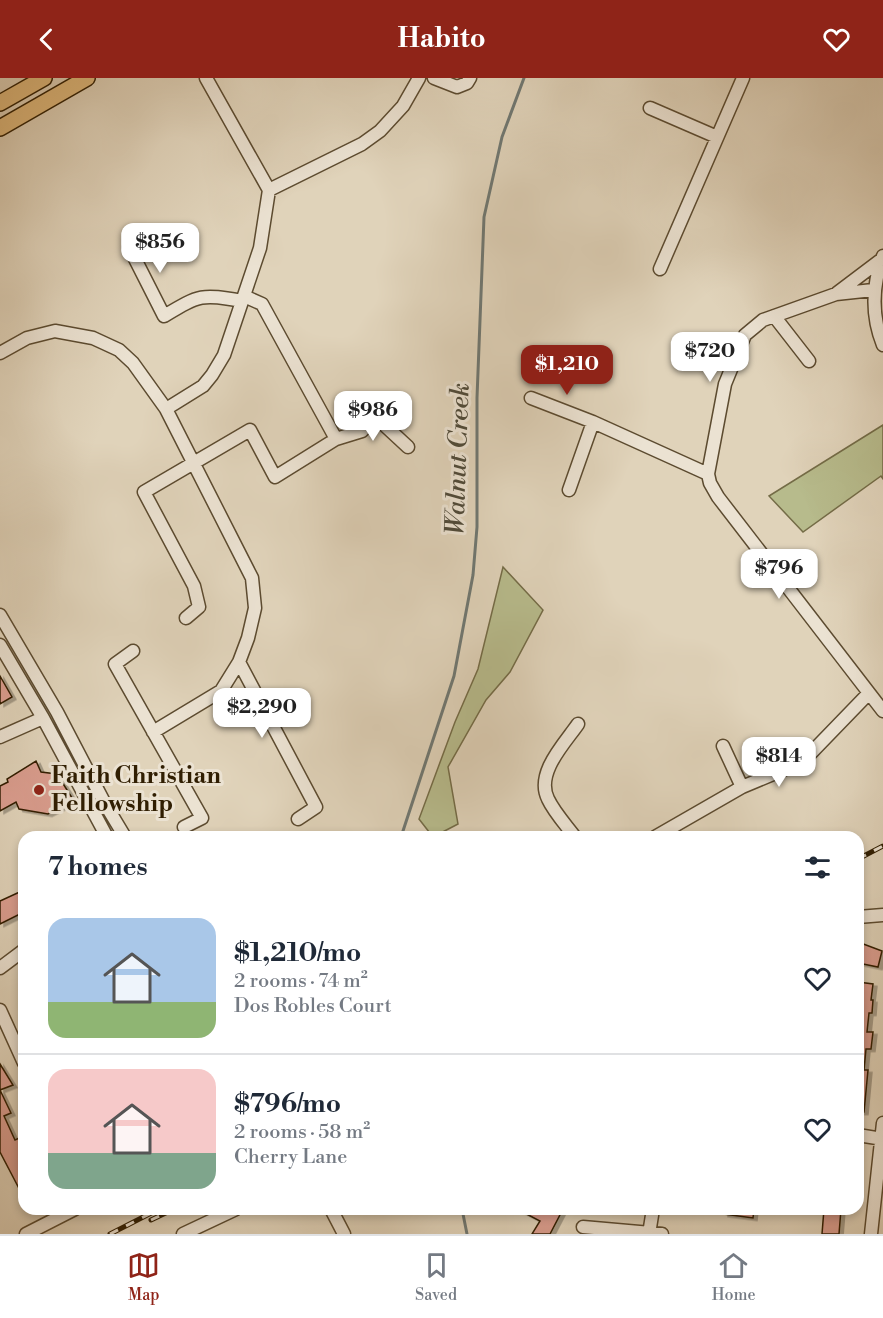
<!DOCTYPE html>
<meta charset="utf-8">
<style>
:root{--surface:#fff;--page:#f6f6f7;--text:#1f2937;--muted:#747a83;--line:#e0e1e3;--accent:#8f2418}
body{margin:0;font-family:"Libre Bodoni",serif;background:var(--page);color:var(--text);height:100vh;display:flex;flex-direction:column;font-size:22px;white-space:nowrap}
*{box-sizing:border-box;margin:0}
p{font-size:20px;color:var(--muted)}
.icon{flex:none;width:33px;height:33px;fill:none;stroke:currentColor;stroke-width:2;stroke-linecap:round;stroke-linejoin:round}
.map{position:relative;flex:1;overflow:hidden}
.drawer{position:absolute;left:18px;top:753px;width:846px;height:384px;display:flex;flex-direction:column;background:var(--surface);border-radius:18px;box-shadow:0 3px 9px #0003}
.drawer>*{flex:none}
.price{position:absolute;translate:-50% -51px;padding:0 14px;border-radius:12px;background:#fff;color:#222;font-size:20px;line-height:39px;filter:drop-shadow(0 2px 3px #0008)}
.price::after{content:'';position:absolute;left:50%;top:36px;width:18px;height:14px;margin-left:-9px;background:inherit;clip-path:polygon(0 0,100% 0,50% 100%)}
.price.current{background:var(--accent);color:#fff}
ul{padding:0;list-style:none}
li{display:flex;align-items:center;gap:18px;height:150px;padding:0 30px}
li+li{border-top:2px solid var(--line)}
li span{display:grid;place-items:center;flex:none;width:168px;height:120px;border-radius:18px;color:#555}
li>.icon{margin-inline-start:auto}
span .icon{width:72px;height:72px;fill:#fffc;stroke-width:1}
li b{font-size:26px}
h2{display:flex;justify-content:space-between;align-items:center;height:72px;padding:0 30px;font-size:26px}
header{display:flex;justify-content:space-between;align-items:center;height:78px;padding:0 30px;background:var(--accent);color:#fff;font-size:27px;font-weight:700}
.menu{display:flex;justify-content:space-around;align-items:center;height:84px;border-top:2px solid var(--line);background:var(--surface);font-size:16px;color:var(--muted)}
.menu a{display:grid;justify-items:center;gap:3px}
.menu .current{color:var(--accent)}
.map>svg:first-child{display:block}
.green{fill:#b7bb8c;stroke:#746c47;stroke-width:1.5}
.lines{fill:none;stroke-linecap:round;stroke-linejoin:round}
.stream{stroke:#707872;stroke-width:3}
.building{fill:#db9e90;stroke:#301e02;stroke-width:1.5;filter:url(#shadow)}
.minor-casing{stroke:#5c4b30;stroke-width:15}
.major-casing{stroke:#301e02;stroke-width:18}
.minor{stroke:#ebe2d2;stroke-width:12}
.major{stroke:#e0ba7d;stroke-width:15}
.rail-casing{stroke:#301e02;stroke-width:5}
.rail{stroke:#ebe2d2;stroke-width:3;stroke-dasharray:9;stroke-linecap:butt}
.poi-dot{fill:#8f2418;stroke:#ebe2d2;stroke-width:2}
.labels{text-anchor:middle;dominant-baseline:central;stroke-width:6;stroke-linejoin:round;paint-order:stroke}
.poi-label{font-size:24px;font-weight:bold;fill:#301e02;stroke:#ebe2d2;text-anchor:start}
.water-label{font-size:26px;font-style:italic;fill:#504b3a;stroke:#ebe2d2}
</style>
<header><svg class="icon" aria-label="back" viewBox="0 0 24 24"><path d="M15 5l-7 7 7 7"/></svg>Habito<svg class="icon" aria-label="heart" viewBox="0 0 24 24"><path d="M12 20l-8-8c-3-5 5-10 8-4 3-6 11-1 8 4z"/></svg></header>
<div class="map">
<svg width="883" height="1156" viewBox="0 0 883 1156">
<defs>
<filter id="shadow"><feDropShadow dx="4" dy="2.5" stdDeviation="0" flood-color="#0004"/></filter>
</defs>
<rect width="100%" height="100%" fill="#e0d3ba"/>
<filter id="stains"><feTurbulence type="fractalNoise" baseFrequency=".00333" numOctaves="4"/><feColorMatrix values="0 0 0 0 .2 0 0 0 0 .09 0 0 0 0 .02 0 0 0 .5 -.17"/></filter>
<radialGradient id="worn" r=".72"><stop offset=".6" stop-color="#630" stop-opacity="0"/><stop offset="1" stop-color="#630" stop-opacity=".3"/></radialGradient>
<path class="green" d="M883,347v54l-2,-3 -78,56 -34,-36z
M503,489l40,43 -33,62 -24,28 -38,67 10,57 -25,13 -14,-18 36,-97 23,-53z"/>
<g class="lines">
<path class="stream" d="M401,759l53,-161 19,-101 4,-48v-129l7,-181 18,-80 22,-59
M462,1131l5,25"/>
</g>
<path class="building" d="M0,598l12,21 -12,7z
M36,683l5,11 16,2 17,27 -26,13 -29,-5 -3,-7 -16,9v-25l8,-4 -1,-3z
M24,812v22l-24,12v-23z
M858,864l24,9 -4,16 -20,-4z
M858,904l15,2 -2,16h2l-1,13h-3l-2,19h6l-2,17h-5l-2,21h4l-4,42h-6z
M0,986l13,21 -13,5 11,23 -7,3 11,24 9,-4v62l-24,-46z
M517,1131h46l-13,25h-18l8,-13z
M724,1131h30l-1,9 -29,-4z
M824,1131h17l-2,25h-17z"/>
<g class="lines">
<g class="minor-casing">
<path id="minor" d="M434,0l23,9 10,-4 3,-5
M650,30l67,29
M269,112l93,-46 18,-13 23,-25 16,-28
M129,169l35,69c37,-22 37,-22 78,-15
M883,178c-11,30 -12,59 0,89
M660,191l83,-191
M873,212l-37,4 -73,26 -18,15 -20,49 -17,90 2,9 8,14 165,214
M837,215l45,-34
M244,218l18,8 74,135
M774,238l35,45
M0,275l27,-15 28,-7 38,7 26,12 14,13 33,46 86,169 3,30 -7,30 -9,24 -18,29 -68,41
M531,320l62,24 115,52
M166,331l37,-23 9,-11 12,-20 36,-107 9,-58 -63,-112
M569,412l24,-68
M0,537l57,97 47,90 21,35
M186,540l13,-11 -5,-21 -50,-94 106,-62 25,47 61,-38 26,-8 11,-11 7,1 28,26
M0,567l43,73 64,119
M133,573l-18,13 87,154 -18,9
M239,584l77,145 -18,12
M0,659l43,-19
M723,668l19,41
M575,759c-9,-12 -21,-25 -27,-38 -13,-26 17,-56 30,-75
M655,759l87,-50 43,-18 25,-15 59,-61
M858,839l25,-2
M0,890l24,-18
M0,932l24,53
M858,1057l25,4
M331,1131l13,25
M583,1149l79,7
M26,1156l49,-25
M183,1156l53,-25
M649,1156l4,-25
M871,1156l12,-111"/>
</g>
<g class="major-casing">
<path id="major" d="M0,25l44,-25
M0,50l87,-50"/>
</g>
<use href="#minor" class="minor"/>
<use href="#major" class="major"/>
<g class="rail-casing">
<path id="rail" d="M858,781l25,-13
M151,1142l23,-11
M110,1156l49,-25"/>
</g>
<use href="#rail" class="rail"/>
</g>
<circle class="poi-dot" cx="39" cy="712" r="6"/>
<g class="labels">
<g class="poi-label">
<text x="51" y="698">Faith Christian<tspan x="51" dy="28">Fellowship</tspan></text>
</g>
<g class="water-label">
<text transform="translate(458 381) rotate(-88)">Walnut Creek</text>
</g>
</g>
<rect width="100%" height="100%" filter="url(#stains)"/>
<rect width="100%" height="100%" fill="url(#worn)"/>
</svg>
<b class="price" style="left:160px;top:196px">$856</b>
<b class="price" style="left:710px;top:305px">$720</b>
<b class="price current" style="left:567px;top:318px">$1,210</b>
<b class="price" style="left:373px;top:364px">$986</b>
<b class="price" style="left:779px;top:522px">$796</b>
<b class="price" style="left:262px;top:661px">$2,290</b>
<b class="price" style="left:779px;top:710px">$814</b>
<section class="drawer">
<h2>7 homes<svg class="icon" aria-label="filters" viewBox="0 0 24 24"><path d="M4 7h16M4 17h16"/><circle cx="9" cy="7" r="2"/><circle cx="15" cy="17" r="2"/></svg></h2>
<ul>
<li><span style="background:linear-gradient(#a9c7e8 70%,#8fb573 0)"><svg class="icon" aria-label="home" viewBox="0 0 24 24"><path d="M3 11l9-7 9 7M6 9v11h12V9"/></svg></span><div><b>$1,210/mo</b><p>2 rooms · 74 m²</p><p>Dos Robles Court</p></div><svg class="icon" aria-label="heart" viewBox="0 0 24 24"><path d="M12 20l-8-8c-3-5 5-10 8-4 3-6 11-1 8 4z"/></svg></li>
<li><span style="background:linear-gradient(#f6c9c9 70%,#7fa58c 0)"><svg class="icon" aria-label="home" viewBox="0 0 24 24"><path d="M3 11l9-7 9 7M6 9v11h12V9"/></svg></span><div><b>$796/mo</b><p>2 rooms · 58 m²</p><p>Cherry Lane</p></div><svg class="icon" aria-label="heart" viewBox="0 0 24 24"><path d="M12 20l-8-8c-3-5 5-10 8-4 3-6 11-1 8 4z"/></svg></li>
</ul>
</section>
</div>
<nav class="menu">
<a class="current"><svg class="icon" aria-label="map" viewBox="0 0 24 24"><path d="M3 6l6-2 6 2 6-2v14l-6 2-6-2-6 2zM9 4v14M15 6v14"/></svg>Map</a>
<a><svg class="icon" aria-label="saved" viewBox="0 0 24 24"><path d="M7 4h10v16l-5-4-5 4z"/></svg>Saved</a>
<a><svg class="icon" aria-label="home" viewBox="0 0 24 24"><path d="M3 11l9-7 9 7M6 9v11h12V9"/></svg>Home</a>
</nav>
